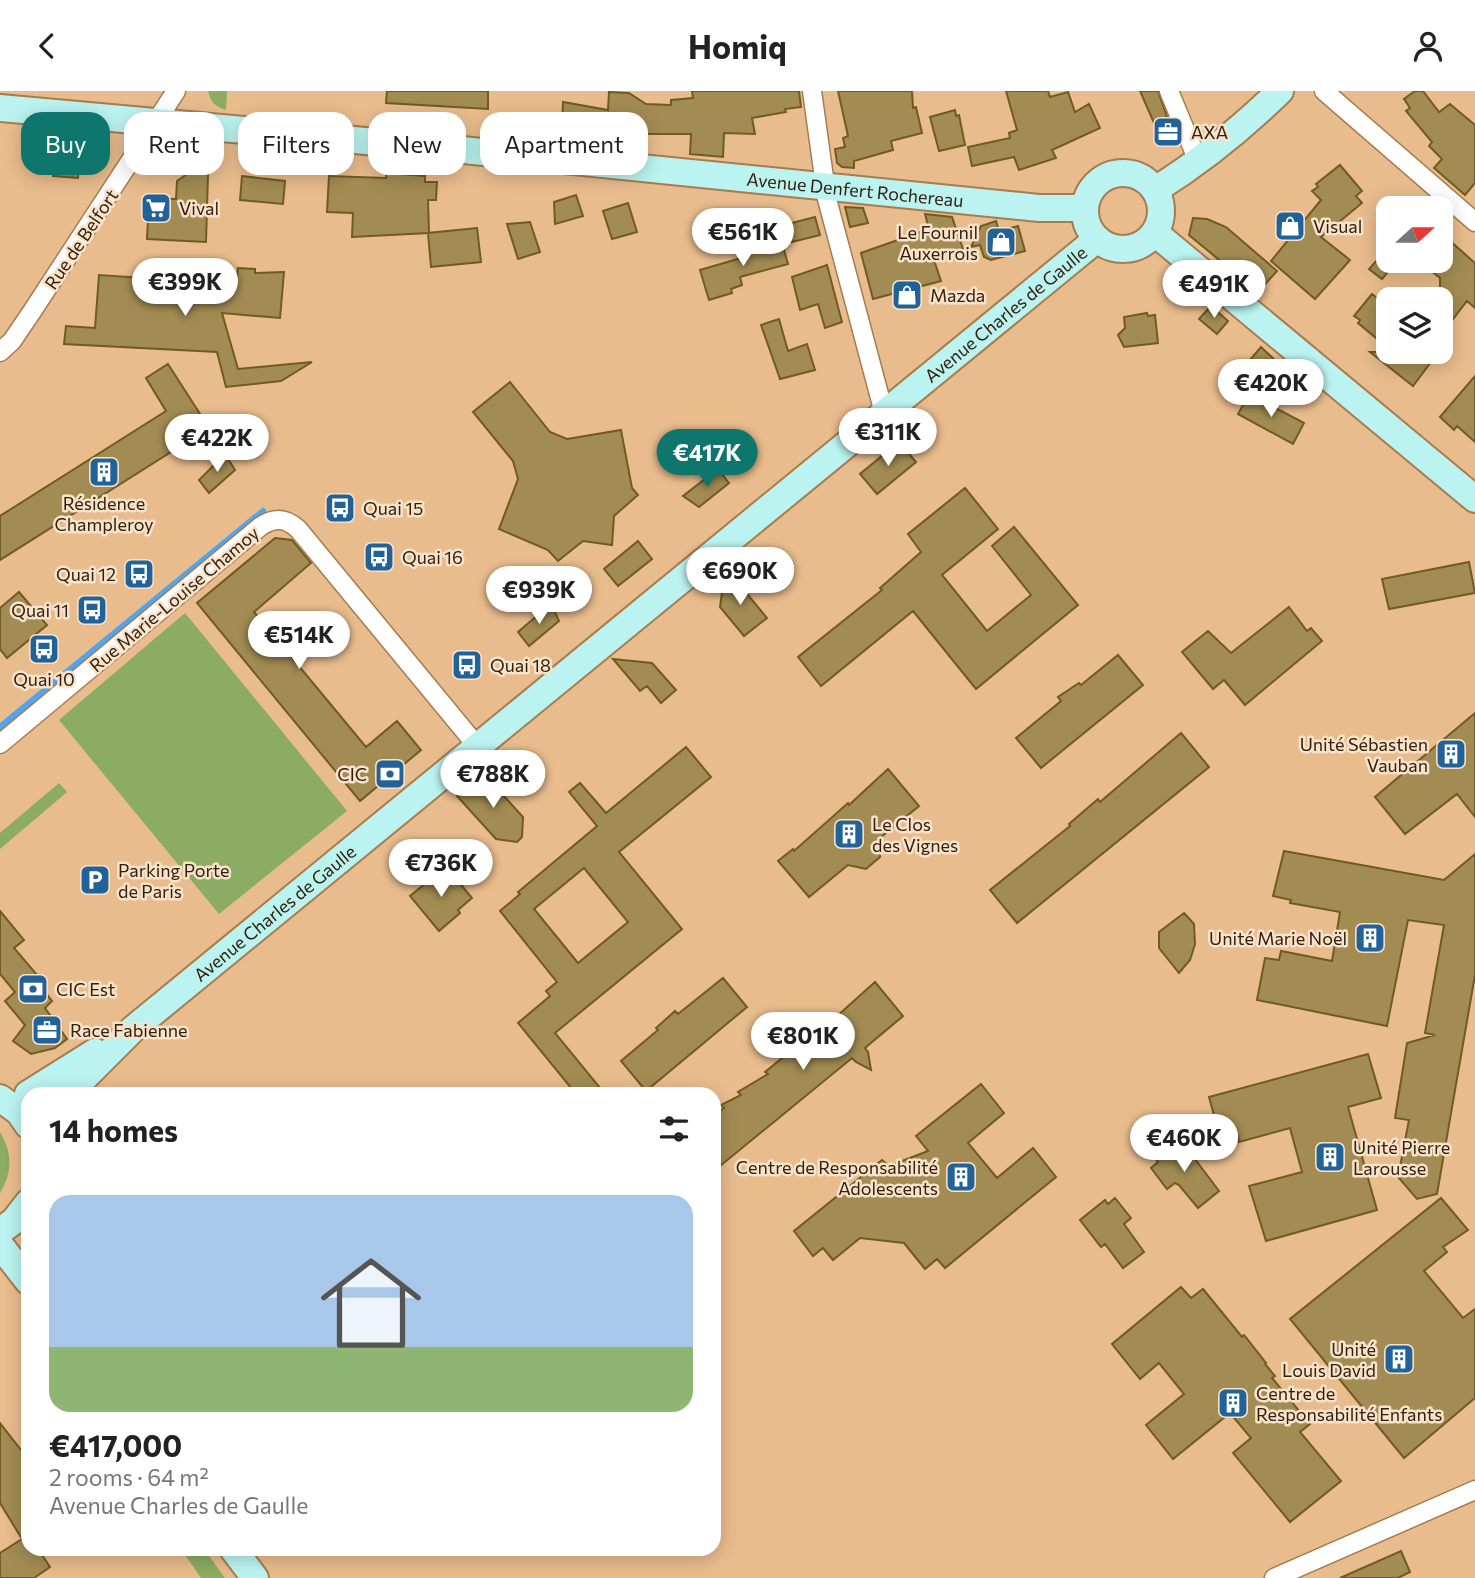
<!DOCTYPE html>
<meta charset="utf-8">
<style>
:root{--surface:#fff;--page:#f6f6f6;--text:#222;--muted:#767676;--accent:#0f766e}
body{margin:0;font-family:Commissioner,sans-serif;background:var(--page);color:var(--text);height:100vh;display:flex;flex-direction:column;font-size:26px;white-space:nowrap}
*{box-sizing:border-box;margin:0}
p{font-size:23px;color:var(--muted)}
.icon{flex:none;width:38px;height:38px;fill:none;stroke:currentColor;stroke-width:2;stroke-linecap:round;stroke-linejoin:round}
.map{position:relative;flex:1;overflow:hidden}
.panel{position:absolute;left:21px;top:996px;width:700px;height:469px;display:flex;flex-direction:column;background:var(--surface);border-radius:21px;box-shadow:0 4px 18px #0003}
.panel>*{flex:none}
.top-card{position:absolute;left:21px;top:21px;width:700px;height:63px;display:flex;gap:14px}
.needle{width:46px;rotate:69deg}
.controls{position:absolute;left:1376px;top:105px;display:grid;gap:14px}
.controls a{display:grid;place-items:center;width:77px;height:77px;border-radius:14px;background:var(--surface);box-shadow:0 4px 18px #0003;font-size:35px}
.price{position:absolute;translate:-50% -60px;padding:0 16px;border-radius:24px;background:#fff;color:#222;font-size:23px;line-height:46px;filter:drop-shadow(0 2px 4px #0008)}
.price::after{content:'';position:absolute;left:50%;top:42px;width:21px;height:16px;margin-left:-10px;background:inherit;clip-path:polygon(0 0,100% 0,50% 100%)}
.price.selected{background:var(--accent);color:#fff}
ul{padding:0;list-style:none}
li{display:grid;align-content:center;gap:14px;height:371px;padding:0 28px}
li span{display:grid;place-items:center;height:217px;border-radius:21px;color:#555}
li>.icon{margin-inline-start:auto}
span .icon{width:126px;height:126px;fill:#fffc;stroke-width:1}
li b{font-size:30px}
h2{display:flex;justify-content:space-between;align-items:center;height:84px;padding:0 28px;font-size:30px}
.tag{padding:0 24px;border-radius:21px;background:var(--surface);box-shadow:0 4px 18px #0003;font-size:24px;line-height:63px}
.tag.selected{background:var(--accent);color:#fff}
header{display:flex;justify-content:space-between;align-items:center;height:91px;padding:0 28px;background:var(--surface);font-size:32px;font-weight:700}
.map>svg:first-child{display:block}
.green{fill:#8cab63}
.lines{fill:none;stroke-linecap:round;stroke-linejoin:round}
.stream{stroke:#4fa5f0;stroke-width:6}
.building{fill:#a38c53;stroke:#715b21;stroke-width:2;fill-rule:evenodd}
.street-casing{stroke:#a77c4f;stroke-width:21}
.secondary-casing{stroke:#a77c4f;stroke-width:30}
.street{stroke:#fff;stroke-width:18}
.secondary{stroke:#bbf3f0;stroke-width:26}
.labels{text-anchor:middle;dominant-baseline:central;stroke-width:5;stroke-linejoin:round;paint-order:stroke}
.poi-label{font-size:18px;fill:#32210e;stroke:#f9e2ca;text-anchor:start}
.street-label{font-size:18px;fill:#32210e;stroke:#f9e2ca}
</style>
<header><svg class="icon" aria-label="back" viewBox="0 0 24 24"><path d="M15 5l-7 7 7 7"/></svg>Homiq<svg class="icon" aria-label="person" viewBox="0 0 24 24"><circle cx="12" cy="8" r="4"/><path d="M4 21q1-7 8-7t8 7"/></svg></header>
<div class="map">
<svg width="1475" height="1487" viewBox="0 0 1475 1487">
<rect width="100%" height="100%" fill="#e9bc8d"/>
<path class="green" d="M208,0h19l-1,19c-10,-3 -16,-8 -18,-19z
M185,522l162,198 -128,103 -160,-194z
M59,692l8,9 -67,57v-16z
M0,1041c12,20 13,40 0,61z
M181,1458h23l21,29h-24z"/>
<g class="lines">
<path class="stream" d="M0,636l263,-216"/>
</g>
<path class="building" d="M387,0h101v18l-102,-6z
M692,0h107l2,16 -16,2 1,3 -34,6 3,16 -31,-1 -1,24 -33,-3 1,-20h-51v-8l-52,-3 -1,7 -25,-4 1,-24 45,8 1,-18 20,1 17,11 25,1v-5l22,-2z
M838,0h74l1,17 3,-1 6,26 -31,8 2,9 -39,11v7l-12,-1 -5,-4 -2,-14 10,-2 -2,-9 5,-2z
M1006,0h42l2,6 18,-5 7,20 14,-8 11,24 -48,22 4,8 -37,12 -5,-13 -42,9 -4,-19 42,-9 -1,-5 8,-3z
M1140,0h18l9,26 -13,6z
M1415,0h8l16,21 11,-8 25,21v58l-10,12 -31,-27 8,-9 -13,-13 3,-4 -26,-31 4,-3 -6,-9z
M955,19l1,6 3,-1 6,30 -26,6 -9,-34z
M56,60l24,3 -2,24 -25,-2z
M200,74l8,9 -2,68 -59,-3 2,-41 27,1 1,-18z
M1340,74l22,26 -6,5 6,7 -41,34 29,23 -35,39 -44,-38 50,-61 -9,-9 6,-4 -2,-3z
M386,82l39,3v6h12l-1,18h-8l1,33 -77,4 1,-24 -26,-1 2,-36 57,2z
M242,85l43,5 -2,23 -43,-4z
M576,104l7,21 -28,8 -1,-22z
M628,112l9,29 -25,7 -9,-28z
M845,116l18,1 5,15 -18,4z
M925,123l27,3 11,32 -30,8 8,24 -68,18 -12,-46 68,-24z
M815,126l5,18 -28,7 -4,-18z
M1193,127l14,1 19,8 51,44 -19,21 -69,-57z
M996,130l3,10 19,-5 7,25 -34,9 -7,-3 -4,-12 -9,2 10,-21z
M530,131l10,30 -22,7 -11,-35z
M477,137l4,34 -50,5 -3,-34z
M1440,141l35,31v45l-8,-7 -27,35v-58l-21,-17h21z
M781,148l7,25 -48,13 2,8 -11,4 1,4 -23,7 -9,-30 48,-14 -2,-7z
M1388,157v13h9l-15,18 -13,-10z
M827,174l15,57 -17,6 -7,-24 -18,6 -8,-33z
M238,177l17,1v4l29,-1 -4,46 -58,-5 16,56 74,-7 -31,19 -55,6 -9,-35 -153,-8 2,-18 29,2 4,-53 137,9z
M1372,203l16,12v42l-30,-25 2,-3 -6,-4z
M1211,215l17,15 -11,13 -18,-15z
M1147,222l1,3 7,-1 3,28 -34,4 -6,-12 7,-7 -1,-11z
M779,228l9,32 19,-7 8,26 -35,9 -19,-54z
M1261,256l16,15 -11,13 -16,-15z
M1370,261h48l13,10 -18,24z
M168,273l41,64 -209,132v-44l166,-105 -20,-33z
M1475,285v66l-18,-16 -3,4 -14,-13z
M510,291l40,50 17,7 54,-9 11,58 6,7 -24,21 -2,29 -29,-4 -25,20 -10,-11 -49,-21 19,-50 -5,-18 -40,-49z
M1249,303l55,29 -11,21 -55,-30z
M899,351l17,20 -39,32 -17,-20z
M225,363l10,16 -26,23 -10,-13z
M718,378l11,14 -30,24 -16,-11z
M965,397l33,41 -56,46 45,56 44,-36 -39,-49 22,-19 64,78 -102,84 -63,-78 -92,75 -23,-29 84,-67 -2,-2 41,-36 -13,-18z
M275,447l17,2 19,23 -57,49 112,135 31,-26 24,29 -61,51 -163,-198z
M638,450l14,18 -34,27 -14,-17z
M1469,471l6,31 -86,16 -7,-30z
M733,486l34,41 -23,18 -24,-29 3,-22z
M19,501l28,33 -40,33 -7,-9v-41z
M551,513l8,17 -30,25 -11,-14z
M1289,516l18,24 4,-3 11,13 -77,64 -21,-25 -11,9 -31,-37 26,-21 23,22z
M1118,564l25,30 -102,83 -25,-30 45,-37 -3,-4 21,-14 2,2z
M613,568l39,4 24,27 -15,13 -14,-17 -7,5z
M1475,622v104l-18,-23 -52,40 -30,-37z
M1181,642l28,34 -192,156 -27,-33 80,-64 -1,-2 29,-25 2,3z
M686,656l25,30 -92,75 63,77 -127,104 50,61h-29l-58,-71 32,-27 -4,-5 11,-9 -57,-71 20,-17 -2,-2 79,-66 -28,-34 11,-9 26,30zM584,777l44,54 -50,41 -44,-54z
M888,678l31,37 -39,32v19l-14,12 -18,-4 -39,32 -31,-36 15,-12 1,2 54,-48 1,2z
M483,682l40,44 -1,20 -5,5 -21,-3 -39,-43z
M1284,760l160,29 31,-26v121l-38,219 -20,5 -19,-22 11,-57 -14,-2 12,-75 28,-8 -10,-2 19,-108 -36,-5 -21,106 -130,-26 8,-42 14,2 2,-9 51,10 8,-49 -50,-9 1,-3 -18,-4z
M446,776l26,31 -14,12 2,3 -21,18 -29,-35z
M0,820l24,29 -10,8 23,27 -3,3 18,23 -7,7 22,31 -12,9 -24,6 -18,-13 12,-16 -20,-24 10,-9 -15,-18z
M1184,822l10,11 1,20 -5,16 -11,13 -20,-25v-16z
M723,887l24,29 -101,84 -25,-30 37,-31 -2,-2 19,-17 3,3z
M875,891l28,34 -38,32 3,4 3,18 -15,-8 -4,-4 -138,113v-55l10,-8 -3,-3 20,-10 -3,-3 30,-18 -3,-2 32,-26 1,2 28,-23 -2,-2 10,-8 2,2z
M1368,963l13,44 -33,9 29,103 -111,31 -17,-55 53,-14 -12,-44 -51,14 -1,-6 -17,5 -12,-44z
M981,993l23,29 -36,30 29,35 36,-30 23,29 -111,91 -8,-9 -12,10 -21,-26 -44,-5 -27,22 -10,-12 -10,8 -19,-25 88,-71 7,6 39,-15 -12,-15z
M1180,1048l39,52 -21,17 -19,-23 -4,-2 -8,6 -16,-21 7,-6 -3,-4z
M1115,1107l16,20 -7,6 20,28 -21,16 -18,-24 -4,3 -21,-27 25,-20 3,4z
M1441,1107l27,32 -25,17 4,5 -23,19 39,47 12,-9v89l-71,60 -114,-139z
M1181,1196l10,11 12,-9 39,48 2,-2 22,28 -1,1 10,12 -3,2 38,46 -10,8 41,49 -51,41 -57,-69 18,-15 -21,-25 -57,46 -27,-34 38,-31 -25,-31 -19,16 -28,-35z
M0,1332l28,36v90h10l12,18 -16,11h-34v-25l22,-14 -22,-36z
M1401,1460l9,21 -12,6h-58z"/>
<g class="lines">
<g class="street-casing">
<path id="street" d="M812,0l15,108 57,214
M1169,0l29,70
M1324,0l151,131
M0,261l12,-11 21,-31 143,-219
M0,653l261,-218c14,-9 25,-8 37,3l179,217
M1274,1487l201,-88"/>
</g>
<g class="secondary-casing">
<g id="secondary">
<path id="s1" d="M0,17l443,40 596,60h46"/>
<circle cx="1123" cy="120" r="38"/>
<path d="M1155,99c45,-28 87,-62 125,-99"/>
<path d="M1155,142l320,266"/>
<path d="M28,1003l67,-42"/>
<path id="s2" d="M68,1003l65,-65 964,-790"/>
<path d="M0,1007l19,14 9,13"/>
<path d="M0,1140l14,-10 14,-18"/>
<path d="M0,1154l28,36"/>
<path d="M233,1458l22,29"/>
</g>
</g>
<use href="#street" class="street"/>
<use href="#secondary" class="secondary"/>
</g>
<defs>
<g id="office-square" transform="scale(1.575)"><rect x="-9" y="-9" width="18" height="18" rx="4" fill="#216298" stroke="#f9e2ca"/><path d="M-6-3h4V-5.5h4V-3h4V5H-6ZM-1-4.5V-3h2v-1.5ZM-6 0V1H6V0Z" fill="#fff"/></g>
<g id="supermarket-square" transform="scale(1.575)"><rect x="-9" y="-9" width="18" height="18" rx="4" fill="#216298" stroke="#f9e2ca"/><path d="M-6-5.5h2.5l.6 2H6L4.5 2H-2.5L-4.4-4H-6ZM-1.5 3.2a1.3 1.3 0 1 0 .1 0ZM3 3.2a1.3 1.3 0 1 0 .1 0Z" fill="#fff"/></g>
<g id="shop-square" transform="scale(1.575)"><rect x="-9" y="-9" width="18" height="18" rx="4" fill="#216298" stroke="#f9e2ca"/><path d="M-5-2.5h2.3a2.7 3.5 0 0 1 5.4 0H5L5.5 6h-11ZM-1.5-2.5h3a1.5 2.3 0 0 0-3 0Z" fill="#fff"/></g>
<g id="building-square" transform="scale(1.575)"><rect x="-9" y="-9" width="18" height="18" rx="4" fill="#216298" stroke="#f9e2ca"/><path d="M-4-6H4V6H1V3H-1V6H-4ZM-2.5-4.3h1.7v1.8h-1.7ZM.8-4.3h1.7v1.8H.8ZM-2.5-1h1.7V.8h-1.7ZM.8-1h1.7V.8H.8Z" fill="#fff"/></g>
<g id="bus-square" transform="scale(1.575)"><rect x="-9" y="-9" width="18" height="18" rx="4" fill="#216298" stroke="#f9e2ca"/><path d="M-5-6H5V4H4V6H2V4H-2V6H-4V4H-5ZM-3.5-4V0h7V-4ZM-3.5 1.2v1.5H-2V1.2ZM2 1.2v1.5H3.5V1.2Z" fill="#fff"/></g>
<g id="bank-square" transform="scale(1.575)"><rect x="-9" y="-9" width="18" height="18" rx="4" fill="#216298" stroke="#f9e2ca"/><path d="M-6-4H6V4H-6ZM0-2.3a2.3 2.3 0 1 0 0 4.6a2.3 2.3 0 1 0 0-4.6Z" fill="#fff"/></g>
<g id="parking-square" transform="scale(1.575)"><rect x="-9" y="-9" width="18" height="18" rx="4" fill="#216298" stroke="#f9e2ca"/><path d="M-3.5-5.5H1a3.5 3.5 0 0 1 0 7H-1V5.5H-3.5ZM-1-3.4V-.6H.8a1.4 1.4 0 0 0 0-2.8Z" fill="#fff"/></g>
</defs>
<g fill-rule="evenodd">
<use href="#office-square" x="1168" y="41"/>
<use href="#supermarket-square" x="156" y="117"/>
<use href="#shop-square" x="1290" y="135"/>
<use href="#shop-square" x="1001" y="151"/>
<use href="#shop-square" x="907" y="204"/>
<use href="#building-square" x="104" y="381"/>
<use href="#bus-square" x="340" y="417"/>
<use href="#bus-square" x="379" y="466"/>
<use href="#bus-square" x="139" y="483"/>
<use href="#bus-square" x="92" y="519"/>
<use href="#bus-square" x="44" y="558"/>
<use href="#bus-square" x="467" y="574"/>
<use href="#building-square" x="1451" y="663"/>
<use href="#bank-square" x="390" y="683"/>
<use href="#building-square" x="849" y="743"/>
<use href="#parking-square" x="95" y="789"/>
<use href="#building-square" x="1370" y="847"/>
<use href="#bank-square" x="33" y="898"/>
<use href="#office-square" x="47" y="939"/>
<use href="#building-square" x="1330" y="1066"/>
<use href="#building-square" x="961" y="1086"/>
<use href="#building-square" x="1399" y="1268"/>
<use href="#building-square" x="1233" y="1312"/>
</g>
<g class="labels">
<g class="poi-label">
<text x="1191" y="41">AXA</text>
<text x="179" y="117">Vival</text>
<text x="1313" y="135">Visual</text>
<text x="978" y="141" text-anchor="end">Le Fournil<tspan x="978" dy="21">Auxerrois</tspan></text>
<text x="930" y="204">Mazda</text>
<text x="104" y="412" text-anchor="middle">Résidence<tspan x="104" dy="21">Champleroy</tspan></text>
<text x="363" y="417">Quai 15</text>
<text x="402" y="466">Quai 16</text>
<text x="116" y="483" text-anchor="end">Quai 12</text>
<text x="69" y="519" text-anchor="end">Quai 11</text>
<text x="490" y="574">Quai 18</text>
<text x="44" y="588" text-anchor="middle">Quai 10</text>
<text x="1428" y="653" text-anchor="end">Unité Sébastien<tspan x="1428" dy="21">Vauban</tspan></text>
<text x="367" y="683" text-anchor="end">CIC</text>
<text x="872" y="733">Le Clos<tspan x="872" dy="21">des Vignes</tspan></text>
<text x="118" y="779">Parking Porte<tspan x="118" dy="21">de Paris</tspan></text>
<text x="1347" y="847" text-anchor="end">Unité Marie Noël</text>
<text x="56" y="898">CIC Est</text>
<text x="70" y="939">Race Fabienne</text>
<text x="1353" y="1056">Unité Pierre<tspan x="1353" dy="21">Larousse</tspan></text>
<text x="938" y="1076" text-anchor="end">Centre de Responsabilité<tspan x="938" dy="21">Adolescents</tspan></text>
<text x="1376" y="1258" text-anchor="end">Unité<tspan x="1376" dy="21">Louis David</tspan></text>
<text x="1256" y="1302">Centre de<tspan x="1256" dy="21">Responsabilité Enfants</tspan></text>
</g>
<g class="street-label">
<text stroke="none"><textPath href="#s1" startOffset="859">Avenue Denfert Rochereau</textPath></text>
<text transform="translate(81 148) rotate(-56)">Rue de Belfort</text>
<text stroke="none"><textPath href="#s2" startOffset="1220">Avenue Charles de Gaulle</textPath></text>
<text transform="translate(174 508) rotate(-40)">Rue Marie-Louise Chamoy</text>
<text stroke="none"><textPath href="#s2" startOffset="275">Avenue Charles de Gaulle</textPath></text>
</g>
</g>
</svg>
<div class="controls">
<a><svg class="needle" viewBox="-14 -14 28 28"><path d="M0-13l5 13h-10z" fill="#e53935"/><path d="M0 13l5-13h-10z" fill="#767676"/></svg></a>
<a><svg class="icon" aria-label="layers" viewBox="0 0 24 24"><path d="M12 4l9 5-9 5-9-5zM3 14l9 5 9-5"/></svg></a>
</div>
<b class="price" style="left:743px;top:177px">€561K</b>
<b class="price" style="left:185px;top:227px">€399K</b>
<b class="price" style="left:1214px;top:229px">€491K</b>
<b class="price" style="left:1271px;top:328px">€420K</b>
<b class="price" style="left:888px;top:377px">€311K</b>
<b class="price" style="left:217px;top:383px">€422K</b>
<b class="price selected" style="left:707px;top:398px">€417K</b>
<b class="price" style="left:740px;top:516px">€690K</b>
<b class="price" style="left:539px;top:535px">€939K</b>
<b class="price" style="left:299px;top:580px">€514K</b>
<b class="price" style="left:493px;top:719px">€788K</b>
<b class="price" style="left:441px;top:808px">€736K</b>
<b class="price" style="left:803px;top:981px">€801K</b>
<b class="price" style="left:1184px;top:1083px">€460K</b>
<div class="top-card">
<a class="tag selected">Buy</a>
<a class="tag">Rent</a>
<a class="tag">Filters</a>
<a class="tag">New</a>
<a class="tag">Apartment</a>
</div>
<section class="panel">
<h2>14 homes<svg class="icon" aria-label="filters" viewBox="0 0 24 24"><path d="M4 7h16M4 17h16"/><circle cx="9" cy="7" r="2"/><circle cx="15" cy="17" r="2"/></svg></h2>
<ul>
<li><span style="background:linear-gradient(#a9c7e8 70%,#8fb573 0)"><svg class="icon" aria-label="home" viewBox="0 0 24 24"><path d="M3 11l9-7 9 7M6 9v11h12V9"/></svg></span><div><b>€417,000</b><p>2 rooms · 64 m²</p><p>Avenue Charles de Gaulle</p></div></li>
</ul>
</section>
</div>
